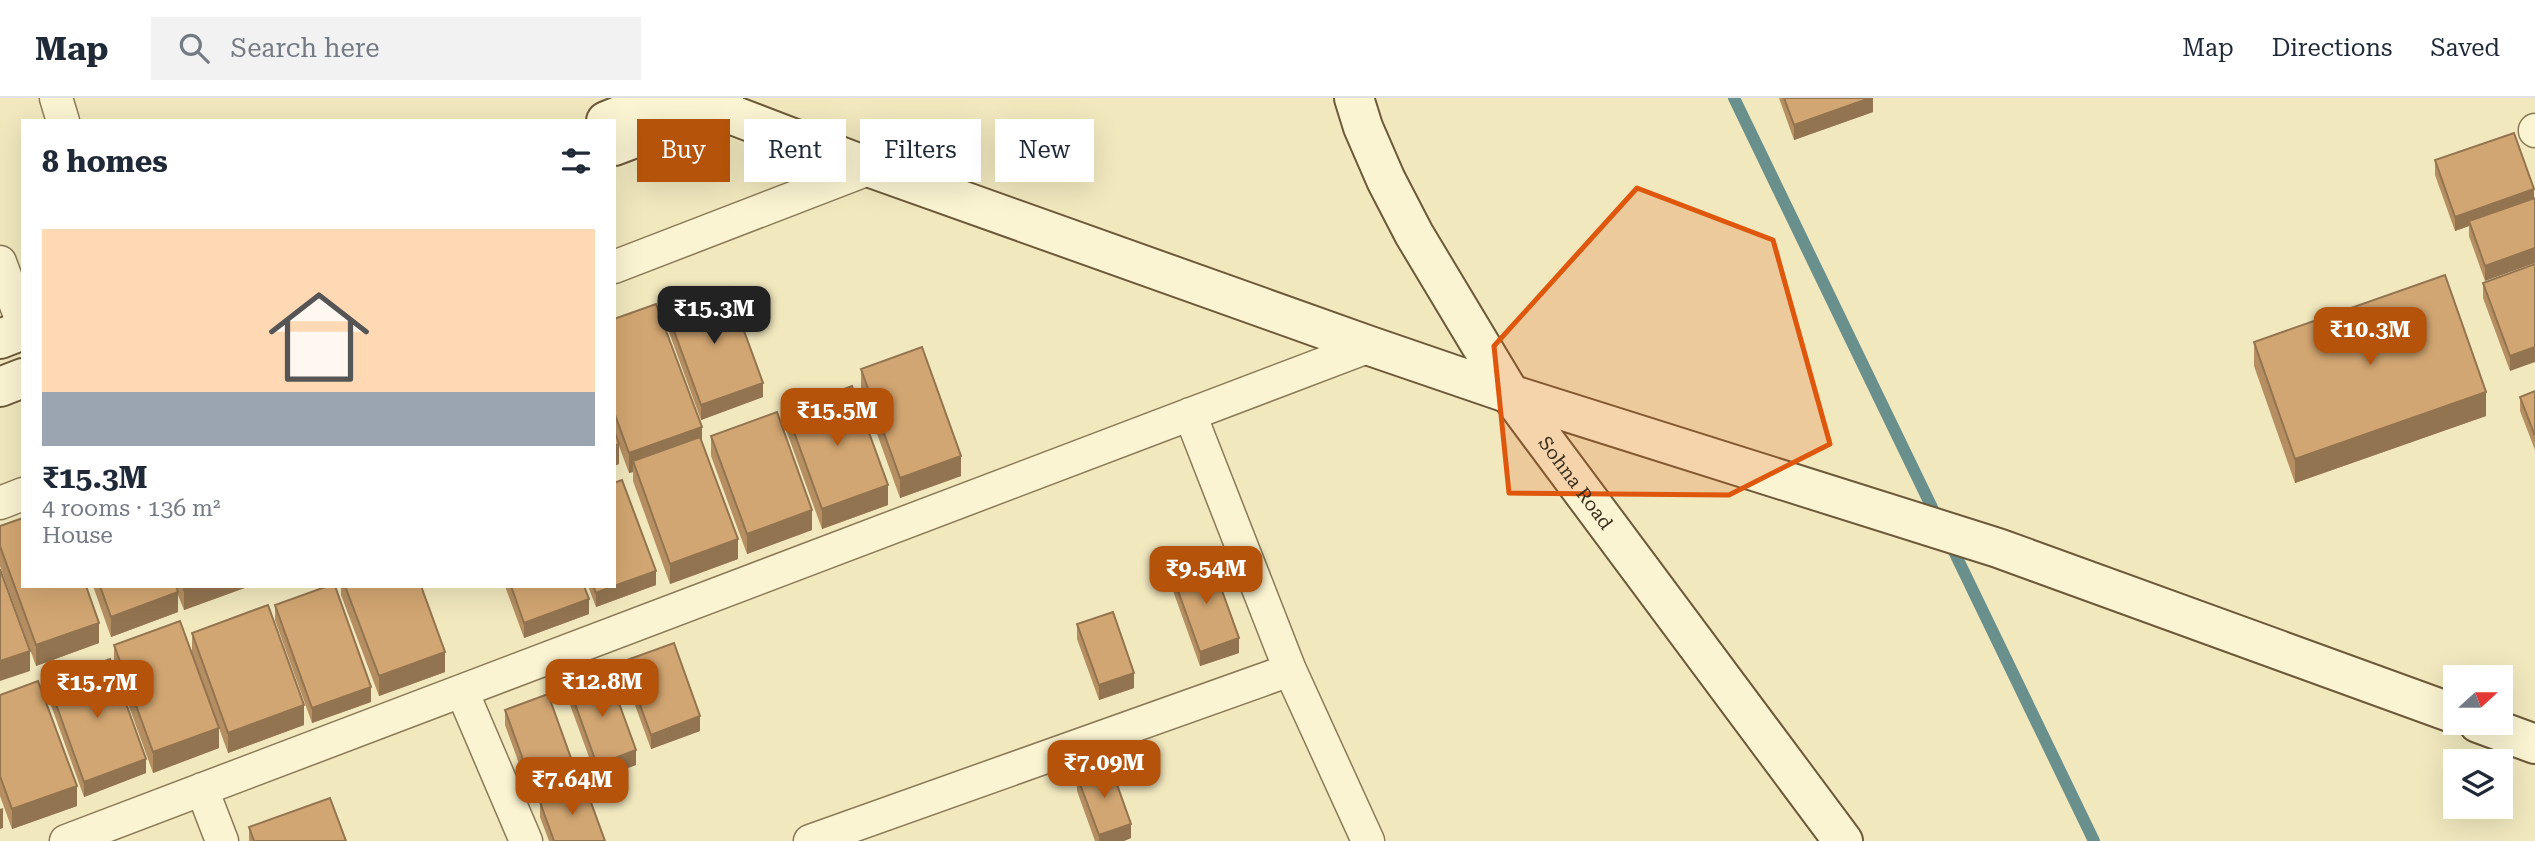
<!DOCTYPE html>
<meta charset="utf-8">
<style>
:root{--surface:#fff;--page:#f2f2f3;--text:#1f2937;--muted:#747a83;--line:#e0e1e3;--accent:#b45309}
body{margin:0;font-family:"Roboto Serif",serif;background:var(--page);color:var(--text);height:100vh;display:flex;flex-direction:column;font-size:26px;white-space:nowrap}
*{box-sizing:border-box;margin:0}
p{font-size:23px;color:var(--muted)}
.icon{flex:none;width:38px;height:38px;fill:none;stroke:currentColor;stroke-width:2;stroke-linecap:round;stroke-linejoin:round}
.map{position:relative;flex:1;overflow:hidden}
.details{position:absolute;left:21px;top:21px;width:595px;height:469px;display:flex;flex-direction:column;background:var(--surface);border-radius:0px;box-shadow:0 7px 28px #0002}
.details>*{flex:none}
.guide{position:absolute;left:637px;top:21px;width:665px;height:63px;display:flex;gap:14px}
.needle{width:46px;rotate:69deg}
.buttons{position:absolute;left:2443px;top:567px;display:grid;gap:14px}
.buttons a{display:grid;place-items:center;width:70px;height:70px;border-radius:0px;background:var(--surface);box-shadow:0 7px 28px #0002;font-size:35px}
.price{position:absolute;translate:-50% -60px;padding:0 16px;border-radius:14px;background:var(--accent);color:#fff;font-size:23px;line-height:46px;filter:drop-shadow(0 2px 4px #0008)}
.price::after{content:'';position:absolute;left:50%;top:42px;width:21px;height:16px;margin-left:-10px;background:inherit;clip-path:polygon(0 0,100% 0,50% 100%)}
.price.selected{background:#222;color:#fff}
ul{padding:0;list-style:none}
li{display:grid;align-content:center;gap:14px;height:371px;padding:0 21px}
li span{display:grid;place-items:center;height:217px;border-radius:0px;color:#555}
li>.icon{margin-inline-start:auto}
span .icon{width:126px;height:126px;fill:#fffc;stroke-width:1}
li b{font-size:30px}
h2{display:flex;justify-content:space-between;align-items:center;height:84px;padding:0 21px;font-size:30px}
.pill{padding:0 24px;border-radius:0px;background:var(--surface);box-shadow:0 7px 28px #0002;font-size:24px;line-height:63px}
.pill.selected{background:var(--accent);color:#fff}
header{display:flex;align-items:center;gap:42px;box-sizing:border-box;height:98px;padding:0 35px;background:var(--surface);border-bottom:2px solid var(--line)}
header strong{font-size:33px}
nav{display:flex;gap:38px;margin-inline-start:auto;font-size:24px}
.search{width:490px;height:63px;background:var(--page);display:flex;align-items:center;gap:18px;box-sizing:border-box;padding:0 24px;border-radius:0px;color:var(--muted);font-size:26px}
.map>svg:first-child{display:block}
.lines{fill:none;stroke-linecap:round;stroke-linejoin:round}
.stream{stroke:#69908c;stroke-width:12}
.street-casing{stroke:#8a7956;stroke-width:35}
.secondary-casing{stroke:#6c5939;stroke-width:42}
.street{stroke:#fbf4d2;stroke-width:32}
.secondary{stroke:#fbf4d2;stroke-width:38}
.wall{fill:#b58f62}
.shaded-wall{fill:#937450}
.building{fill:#d2a672;stroke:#937450;stroke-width:2}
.marked{fill:#df570d;fill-opacity:0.2;stroke:#df570d;stroke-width:5;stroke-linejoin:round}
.labels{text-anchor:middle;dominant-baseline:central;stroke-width:6;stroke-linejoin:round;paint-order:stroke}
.street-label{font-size:19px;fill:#392d1b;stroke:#f8f1ce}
</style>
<header>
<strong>Map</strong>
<div class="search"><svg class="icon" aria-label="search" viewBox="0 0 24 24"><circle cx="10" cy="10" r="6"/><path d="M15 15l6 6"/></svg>Search here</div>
<nav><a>Map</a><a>Directions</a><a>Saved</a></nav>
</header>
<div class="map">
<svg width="2535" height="743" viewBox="0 0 2535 743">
<rect width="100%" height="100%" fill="#f1e8be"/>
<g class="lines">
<path class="stream" d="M1734,0l204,422
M1948,441l146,302"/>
<g class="street-casing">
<path id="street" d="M56,0l7,23
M2535,32v1
M0,164l23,62
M614,169l257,-99
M1190,316l100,256 78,171
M0,405l23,-9
M462,593l64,150
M202,691l20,52
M66,743l1304,-495
M810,743l480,-171"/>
</g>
<g class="secondary-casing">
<g id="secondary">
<path d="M688,0l183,70 499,178 140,48 488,154 457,166"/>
<path id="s1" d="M1354,0l9,29 23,53 28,54 96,160 333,447"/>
<path d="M606,23l57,-23"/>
<path d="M614,48l111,-42"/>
<path d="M0,241l23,-9"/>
<path d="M0,289l23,-9"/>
<path d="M2478,625l57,21"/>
</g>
</g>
<use href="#street" class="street"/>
<use href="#secondary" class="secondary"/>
</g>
<path class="wall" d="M1779,0h94v14l-79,28z
M2435,62l99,39 -49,82 -16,-45v-10l-14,5 -20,-56z
M2535,166l-25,107 -27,-73v-15z
M666,211l97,88 -62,23 -35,-96z
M614,221l88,122 36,118 -68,25 -37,-103v-9l-4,1 -10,-27v18l-5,2z
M2254,244l232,74 -191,67 -41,-117z
M861,271l100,107 -61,22 -39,-109z
M2535,293v59l-15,-39v-14z
M786,312l102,95 -66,24 -36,-99z
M711,338l101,94 -65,24 -36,-98z
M0,428l99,117 -63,23 -36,-100z
M1172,476l67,79 -39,13 -28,-78z
M656,487l-60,22 -8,-21h26z
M93,488h157l-66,24 -6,-15v17l-67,25z
M341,488h80l24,86 -66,24 -38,-101z
M505,488h79l5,28 -65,24z
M275,507l96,97 -59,21 -37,-103z
M1077,526l57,64 -35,12 -22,-61z
M192,535l112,92 -76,28 -9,-25v20l-66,25 -39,-108v-20l78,8z
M624,563l76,70 -49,18 -27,-74z
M48,584l98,91 -62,24 -36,-100z
M569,589l67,78 -39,14 -28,-77z
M0,597l77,111 -65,23 -12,-33z
M505,612l71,77 -43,15 -28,-77z
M1077,678l54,62 -7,3h-29l-18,-50z
M540,704l65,39h-56l-9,-24z
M249,729l97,14h-97z"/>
<path class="shaded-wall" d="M1870,0h3v14l-79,28v-15z
M2534,91v15l-65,17v5l-14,5v-14z
M2535,150v15l-50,18v-15z
M2535,249v15l-25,9v-15z
M763,285v14l-62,23v-15z
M2486,294v24l-191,67v-24z
M702,329v21l-69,13v11l-4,1v-20z
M619,346v20l-5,2v-20z
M961,358v20l-61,22v-20z
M888,387v20l-66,24v-20z
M812,412v20l-65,24v-20z
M738,441v20l-68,25v-20z
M656,473v14l-60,22v-14z
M194,488h56l-66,24v-20z
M178,494v20l-67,25v-20z
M589,501v15l-65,24v-15z
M99,525v20l-63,23v-21z
M1239,540v15l-39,13v-14z
M30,553v20l-30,10v-20z
M445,554v20l-66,24v-20z
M1134,575v15l-35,12v-15z
M371,589v15l-59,21v-15z
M304,607v20l-76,28v-20z
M700,618v15l-49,18v-14z
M219,630v20l-66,25v-21z
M636,652v15l-39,14v-14z
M146,661v14l-62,24v-15z
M576,674v15l-43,15v-15z
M77,688v20l-65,23v-20z
M3,710v20l-3,1v-20z
M1131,726v14l-7,3h-25v-6z"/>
<path class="building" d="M1784,0h86l-76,27z
M2514,35l20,56 -79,28 -20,-57z
M2535,100v50l-50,18 -16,-45z
M2535,166v83l-25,9 -27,-73z
M2445,177l41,117 -191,67 -41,-117z
M728,189l35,96 -62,22 -35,-96z
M656,206l46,123 -73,26 -15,-41v-93z
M922,249l39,109 -61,22 -39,-109z
M852,288l36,99 -66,24 -36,-99z
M2535,293v45l-15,-39z
M777,314l35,98 -65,24 -36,-98z
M614,332l5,14 -5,2z
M700,339l38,102 -68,25 -37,-103z
M622,382l34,91 -42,15v-103z
M23,420v68h63l13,37 -63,22 -36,-99v-20z
M1211,462l28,78 -39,14 -28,-78z
M0,471l30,82 -30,10z
M100,488h76l2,6 -67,25z
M183,488h11l-10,4z
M328,488h7l36,101 -59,21 -37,-103z
M345,488h76l24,66 -66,24z
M511,488h73l5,13 -65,24z
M593,488h20l-17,7z
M268,507l36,100 -76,28 -36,-100z
M1113,514l21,61 -35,12 -22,-61z
M180,523l39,107 -66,24 -39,-107z
M674,545l26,73 -49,19 -27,-74z
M110,561l36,100 -62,23 -36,-100z
M608,575l28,77 -39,15 -28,-78z
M38,583l39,105 -65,23 -12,-33v-81z
M548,596l28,78 -43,15 -28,-77z
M1110,667l21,59 -32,11 -22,-59z
M585,688l20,55h-51l-14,-39z
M330,700l16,43h-92l-5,-14z"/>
<path class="marked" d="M1637,90l136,52 57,204 -101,51 -220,-2 -15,-147z"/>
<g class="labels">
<g class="street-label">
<text stroke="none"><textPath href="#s1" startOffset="446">Sohna Road</textPath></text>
</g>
</g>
</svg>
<div class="buttons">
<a><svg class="needle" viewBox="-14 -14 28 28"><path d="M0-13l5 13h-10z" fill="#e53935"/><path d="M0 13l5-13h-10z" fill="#747a83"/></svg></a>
<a><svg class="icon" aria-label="layers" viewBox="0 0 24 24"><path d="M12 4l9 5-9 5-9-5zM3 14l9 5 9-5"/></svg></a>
</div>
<b class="price selected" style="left:714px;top:248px">₹15.3M</b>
<b class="price" style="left:2370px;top:269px">₹10.3M</b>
<b class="price" style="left:837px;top:350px">₹15.5M</b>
<b class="price" style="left:1206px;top:508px">₹9.54M</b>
<b class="price" style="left:602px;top:621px">₹12.8M</b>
<b class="price" style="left:97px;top:622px">₹15.7M</b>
<b class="price" style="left:1104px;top:702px">₹7.09M</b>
<b class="price" style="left:572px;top:719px">₹7.64M</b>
<div class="guide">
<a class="pill selected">Buy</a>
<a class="pill">Rent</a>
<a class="pill">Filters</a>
<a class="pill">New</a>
</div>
<section class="details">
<h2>8 homes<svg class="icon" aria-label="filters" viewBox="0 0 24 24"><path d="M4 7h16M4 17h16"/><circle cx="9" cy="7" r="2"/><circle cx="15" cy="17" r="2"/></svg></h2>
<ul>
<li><span style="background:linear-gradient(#ffd9b3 75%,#9aa5b1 0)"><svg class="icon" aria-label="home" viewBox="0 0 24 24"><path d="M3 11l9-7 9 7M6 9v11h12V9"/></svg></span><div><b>₹15.3M</b><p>4 rooms · 136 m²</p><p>House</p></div></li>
</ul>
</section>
</div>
